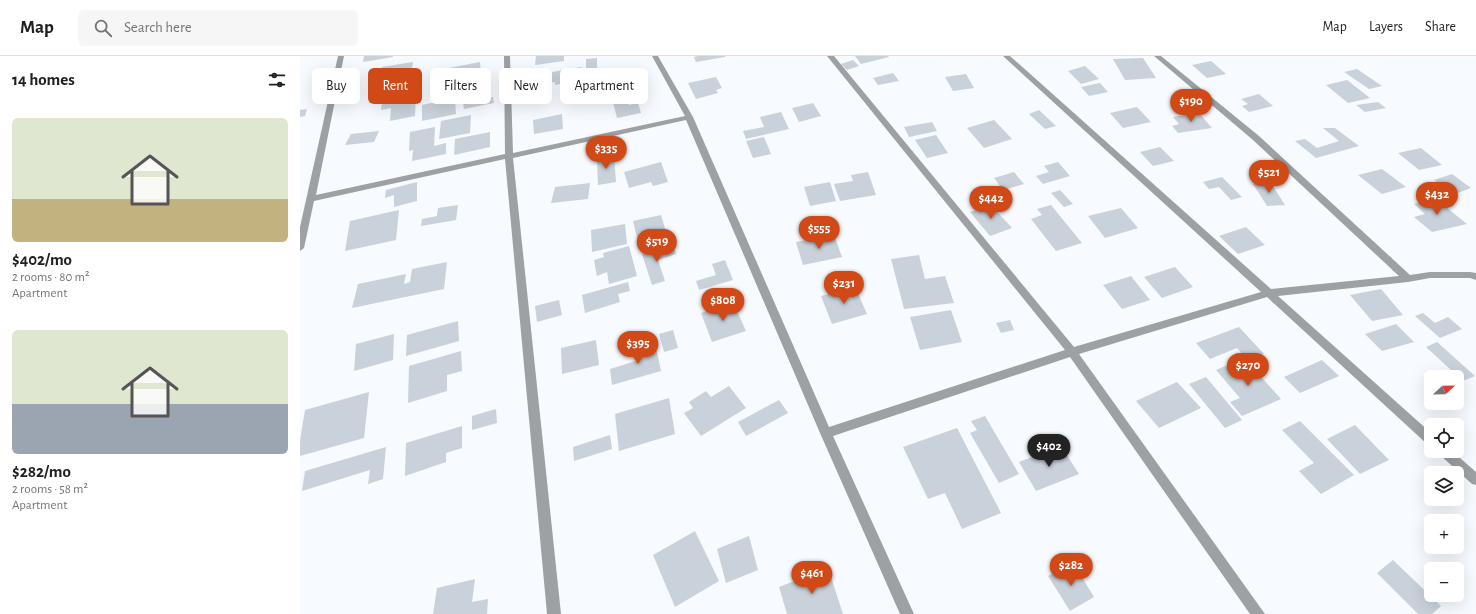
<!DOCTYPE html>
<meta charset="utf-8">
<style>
:root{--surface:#fff;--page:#f6f6f6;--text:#202124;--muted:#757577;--line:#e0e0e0;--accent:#d04917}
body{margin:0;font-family:"Alegreya Sans",sans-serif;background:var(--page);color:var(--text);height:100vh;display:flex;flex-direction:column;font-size:15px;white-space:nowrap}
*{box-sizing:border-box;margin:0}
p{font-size:13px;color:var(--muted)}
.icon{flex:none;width:22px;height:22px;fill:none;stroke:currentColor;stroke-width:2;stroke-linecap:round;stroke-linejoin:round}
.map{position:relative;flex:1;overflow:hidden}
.side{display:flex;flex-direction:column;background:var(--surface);width:300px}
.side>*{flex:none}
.banner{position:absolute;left:12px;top:12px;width:380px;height:36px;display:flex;gap:8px}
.needle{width:26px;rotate:68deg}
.controls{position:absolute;left:1124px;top:314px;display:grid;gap:8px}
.controls a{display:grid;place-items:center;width:40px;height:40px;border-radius:6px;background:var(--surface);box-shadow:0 4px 16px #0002;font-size:20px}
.price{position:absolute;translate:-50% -34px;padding:0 9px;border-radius:14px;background:var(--accent);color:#fff;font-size:13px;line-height:26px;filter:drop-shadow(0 1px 2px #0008)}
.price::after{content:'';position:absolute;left:50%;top:24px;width:12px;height:9px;margin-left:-6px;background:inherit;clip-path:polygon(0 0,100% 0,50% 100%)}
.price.on{background:#222;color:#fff}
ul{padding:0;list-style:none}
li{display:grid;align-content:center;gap:8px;height:212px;padding:0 12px}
li span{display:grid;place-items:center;height:124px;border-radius:6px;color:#555}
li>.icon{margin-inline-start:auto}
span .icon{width:72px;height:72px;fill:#fffc;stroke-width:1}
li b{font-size:17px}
h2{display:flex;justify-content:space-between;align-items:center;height:48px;padding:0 12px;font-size:17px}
.tag{padding:0 14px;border-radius:6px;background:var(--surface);box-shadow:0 4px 16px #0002;font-size:14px;line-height:36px}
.tag.on{background:var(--accent);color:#fff}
header{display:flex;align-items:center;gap:24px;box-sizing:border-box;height:56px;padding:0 20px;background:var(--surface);border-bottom:1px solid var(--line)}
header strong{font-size:19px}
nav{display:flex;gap:22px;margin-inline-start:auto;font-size:14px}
.search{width:280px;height:36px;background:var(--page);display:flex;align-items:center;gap:10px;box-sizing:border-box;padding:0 14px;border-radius:6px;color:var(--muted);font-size:15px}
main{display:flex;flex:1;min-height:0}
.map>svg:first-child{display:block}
.building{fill:#c9d1da}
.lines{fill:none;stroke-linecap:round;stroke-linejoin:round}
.minor{fill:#9da1a4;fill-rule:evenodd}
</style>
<header>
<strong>Map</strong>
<div class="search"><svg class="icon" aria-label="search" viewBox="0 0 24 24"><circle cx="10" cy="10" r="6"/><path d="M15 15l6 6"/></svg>Search here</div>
<nav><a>Map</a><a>Layers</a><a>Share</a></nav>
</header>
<main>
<section class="side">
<h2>14 homes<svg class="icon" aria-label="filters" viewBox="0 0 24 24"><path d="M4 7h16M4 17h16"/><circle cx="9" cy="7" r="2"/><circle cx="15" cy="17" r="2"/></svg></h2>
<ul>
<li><span style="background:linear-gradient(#dfe7d0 65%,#c2b280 0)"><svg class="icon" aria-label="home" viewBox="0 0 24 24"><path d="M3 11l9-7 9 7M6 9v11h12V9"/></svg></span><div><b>$402/mo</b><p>2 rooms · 80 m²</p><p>Apartment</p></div></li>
<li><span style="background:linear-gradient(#dfe7d0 60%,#9aa5b1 0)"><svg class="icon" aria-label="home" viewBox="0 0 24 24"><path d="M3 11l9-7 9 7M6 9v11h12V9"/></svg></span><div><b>$282/mo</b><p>2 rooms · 58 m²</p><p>Apartment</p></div></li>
</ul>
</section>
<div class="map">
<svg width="1176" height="558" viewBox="0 0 1176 558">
<rect width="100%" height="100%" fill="#f7fafe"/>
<path class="building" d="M64,0h29v1l-30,5z
M236,0h28v5l-29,4z
M398,0h27v1l-29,5 -2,-5z
M555,0h33l1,1 -28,7z
M297,2v13l-11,1v-13z
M843,2l13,20 -31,2 -12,-21z
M553,4l6,6 -12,4 -6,-6z
M911,5l15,13 -19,4 -15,-13z
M113,6l-2,13 -32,5 3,-13z
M180,6l1,12 -32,6v-12z
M785,10l14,13 -18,5 -13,-13z
M281,11l2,12 -28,6v-3l-7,1 -1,-10z
M1057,13l25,17 -13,3 -25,-17z
M593,17l6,8 -21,4 -5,-7z
M666,18l8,14 -21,3 -8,-14z
M416,21l6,11 -6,2 2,3 -22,6 -8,-16z
M1047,24l23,18 -22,5 -22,-18z
M800,27l8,9 -19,4 -8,-9z
M283,32v6l-22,4 -1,-6z
M959,38l14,12 -24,6 -7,-6 6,-2 -7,-5z
M116,39l-1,21 -25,5 1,-13 -10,2 1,-8z
M193,41l1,6 -30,6 -1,-6z
M155,42l1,16 -34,7v-16z
M328,43l1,6 9,-2 3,10 -24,5 -4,-16z
M1078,46l8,6 -21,4 -9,-7z
M513,47l8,13 -22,6 -7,-14z
M837,51l14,15 -28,6 -13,-15z
M7,53l-2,7 -5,1v-7z
M739,54l17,16 -11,3 -16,-15z
M481,56l8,17 -43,10 -3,-8 21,-4 -4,-10z
M899,57l13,15 -34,5 -6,-7 7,-2 -6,-7z
M262,58l1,15 -29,5 -1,-14z
M171,59l-1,18 -31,6 2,-18z
M694,64l18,19 -28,9 -17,-20z
M632,66l5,9 -28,6 -5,-10z
M135,71l-1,19 12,-3v11l-34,7 1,-11 -4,1 1,-19z
M1023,72h12l24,18 -43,12 -21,-17 10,-2 12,9 22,-7z
M79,75l-5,11 -29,3 6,-11z
M190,76v15l-36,8 1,-16z
M636,79l12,18 -21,5 -12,-18z
M464,81l7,17 -18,4 -7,-17z
M860,91l14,14 -21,5 -13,-14z
M1121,92l21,17 -23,5 -21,-17z
M314,99l2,27 -18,3 -1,-27z
M361,106l7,20 -15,4 -2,-4 -22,6 -5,-16z
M758,106l12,14 -27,8 -7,-8 13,-4 -5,-6z
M1082,113l24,18 -24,7 -24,-19z
M568,116l8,23 -36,6 -6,-17 19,-3 -2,-6z
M714,116l10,12 -21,6 -9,-12z
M1152,118l19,14 -16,6 -21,-14z
M922,121l20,20 -11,3 -12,-13 -10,2 -6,-7z
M117,126v19l-23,6v-12l-9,3 1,-8z
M530,126l6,19 -26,5 -6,-19z
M290,127l-2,16 -37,4 4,-16z
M971,127l14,22 -18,1 -14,-22z
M760,134l13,14 -9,3 -13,-14z
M1136,143l31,25 -35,8 -18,-15 11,-3 -11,-10z
M158,149l-2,15 -35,6 1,-7 15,-3 1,-8z
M691,149l21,23 -22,8 -20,-24z
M751,149l31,38 -26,8 -25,-32 11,-4 -5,-6z
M821,152l17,20 -33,10 -17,-22z
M99,154l-3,30 -51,11 5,-30z
M361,159l6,20 -29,7 -5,-21z
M325,168l2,20 -35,8 -1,-22z
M946,171l19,18 -27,9 -19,-18z
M534,179l8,22 -39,8 -7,-23z
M373,188l3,10 -18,6 7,21 -13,4 -10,-31z
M329,190l8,30 -28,8 -2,-12 -10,4 -3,-16 10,-3 -1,-4z
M619,199l6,24 20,-3 9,27 -50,6 -13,-50z
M425,204l8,20 -34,10 -3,-9 20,-6 -4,-11z
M147,206l-3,27 -92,19 6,-24 48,-10 -2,10 6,-2 2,-13z
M875,211l18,20 -31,11 -18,-21z
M831,220l19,24 -28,9 -19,-24z
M328,226l2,9 -12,3 2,8 -35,11 -3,-18z
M555,231l12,27 -35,10 -11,-28z
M1081,233l22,26 -31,6 -22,-26z
M259,244l3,15 -25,7 -2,-16z
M433,246l13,29 -34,11 -11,-29z
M651,254l11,32 -42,8 -10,-33z
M1123,257l12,10 13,-6 14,12 -22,9 -25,-22z
M710,264l4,10 -13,3 -5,-10z
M158,265l1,20 -53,15 1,-21z
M1096,268l18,18 -32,9 -17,-17z
M939,271l25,27 -16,7 -11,-13 -27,11 -14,-16z
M373,274l5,18 -14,4 -5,-18z
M94,278l-1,26 -39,11 2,-27z
M354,282l7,33 -49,14 -2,-16 32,-10 -3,-16z
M296,284l3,25 -37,9 -1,-26z
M1137,286l38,34 -12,5 -37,-34z
M161,295l1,20 -15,4v16l-39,12 1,-37z
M944,302l37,41 -39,17 -12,-14 10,-4 -24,-28z
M1022,304l17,16 -39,17 -16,-16z
M906,321l36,43 -17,8 -36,-44z
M877,326l24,26 -42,20 -23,-27z
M429,330l17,22 -45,28 -17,-23 9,-5 -4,-6 17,-11 5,6z
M69,336l-5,46 -64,18v-15l5,-31z
M369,342l6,36 -56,17 -4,-37z
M479,344l9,13 -42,23 -8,-14z
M196,353l1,14 -25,7v-14z
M685,360l34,58 -20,9 -29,-50 7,-3 -6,-9z
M1000,365l54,54 -33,19 -22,-23 15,-8 -32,-33z
M1055,369l34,35 -29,14 -33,-35z
M162,370v22l-16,5v9l-41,14 1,-33z
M657,372l44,85 -39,16 -17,-36 -17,6 -25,-52z
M310,379l2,14 -38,12 -1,-14z
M761,390l18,28 -43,17 -17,-29z
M86,391l-3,32 -15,5 2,-14 -68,21 3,-20z
M395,475l24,50 -44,26 -22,-52z
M449,480l9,34 -32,13 -9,-34z
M1093,504l48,46 -9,8h-14l-41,-41z
M773,507l21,34 -24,14 -22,-35z
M528,512l15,46h-56l-8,-27z
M175,523l-3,23 16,-3 -1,15h-54l4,-26z"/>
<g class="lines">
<path class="minor" d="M38,0h6l-28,139 189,-41 -1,-98h6l3,97 172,-37 -33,-60h6l35,61 136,310 236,-77 -238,-294h7l240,291 187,-55 -258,-236h7l261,233 128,-13 -146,-136 -99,-84h7l98,80 151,139 20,-3h40l6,1v7l-6,-2h-40l-22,4 -130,14 153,137v12l-4,-1 -160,-147 -188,57 186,260h-15l-180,-257 -237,79 81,178h-14l-80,-181 -134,-313 -173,38 48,456h-14l-42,-455 -191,42 -10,47 -4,3v-24z
M1138,395h14l24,21v13l-4,-1 -32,-29z"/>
</g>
</svg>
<div class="controls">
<a><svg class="needle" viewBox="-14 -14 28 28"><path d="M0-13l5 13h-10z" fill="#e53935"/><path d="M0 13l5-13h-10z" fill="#757577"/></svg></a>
<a><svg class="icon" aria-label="locate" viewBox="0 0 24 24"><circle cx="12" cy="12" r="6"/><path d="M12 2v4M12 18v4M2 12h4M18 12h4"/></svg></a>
<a><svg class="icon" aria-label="layers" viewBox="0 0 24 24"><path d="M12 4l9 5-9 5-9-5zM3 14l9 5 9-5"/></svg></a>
<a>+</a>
<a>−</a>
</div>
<b class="price" style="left:891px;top:67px">$190</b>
<b class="price" style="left:306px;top:114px">$335</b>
<b class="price" style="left:969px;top:138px">$521</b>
<b class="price" style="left:1137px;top:160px">$432</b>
<b class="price" style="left:691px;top:164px">$442</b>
<b class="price" style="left:519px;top:194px">$555</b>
<b class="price" style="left:357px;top:207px">$519</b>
<b class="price" style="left:544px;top:249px">$231</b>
<b class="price" style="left:423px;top:266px">$808</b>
<b class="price" style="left:338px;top:309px">$395</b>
<b class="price" style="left:948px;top:331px">$270</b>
<b class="price on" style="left:749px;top:412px">$402</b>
<b class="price" style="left:771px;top:531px">$282</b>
<b class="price" style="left:512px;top:539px">$461</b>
<div class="banner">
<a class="tag">Buy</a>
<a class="tag on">Rent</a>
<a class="tag">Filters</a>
<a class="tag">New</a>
<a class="tag">Apartment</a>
</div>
</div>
</main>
